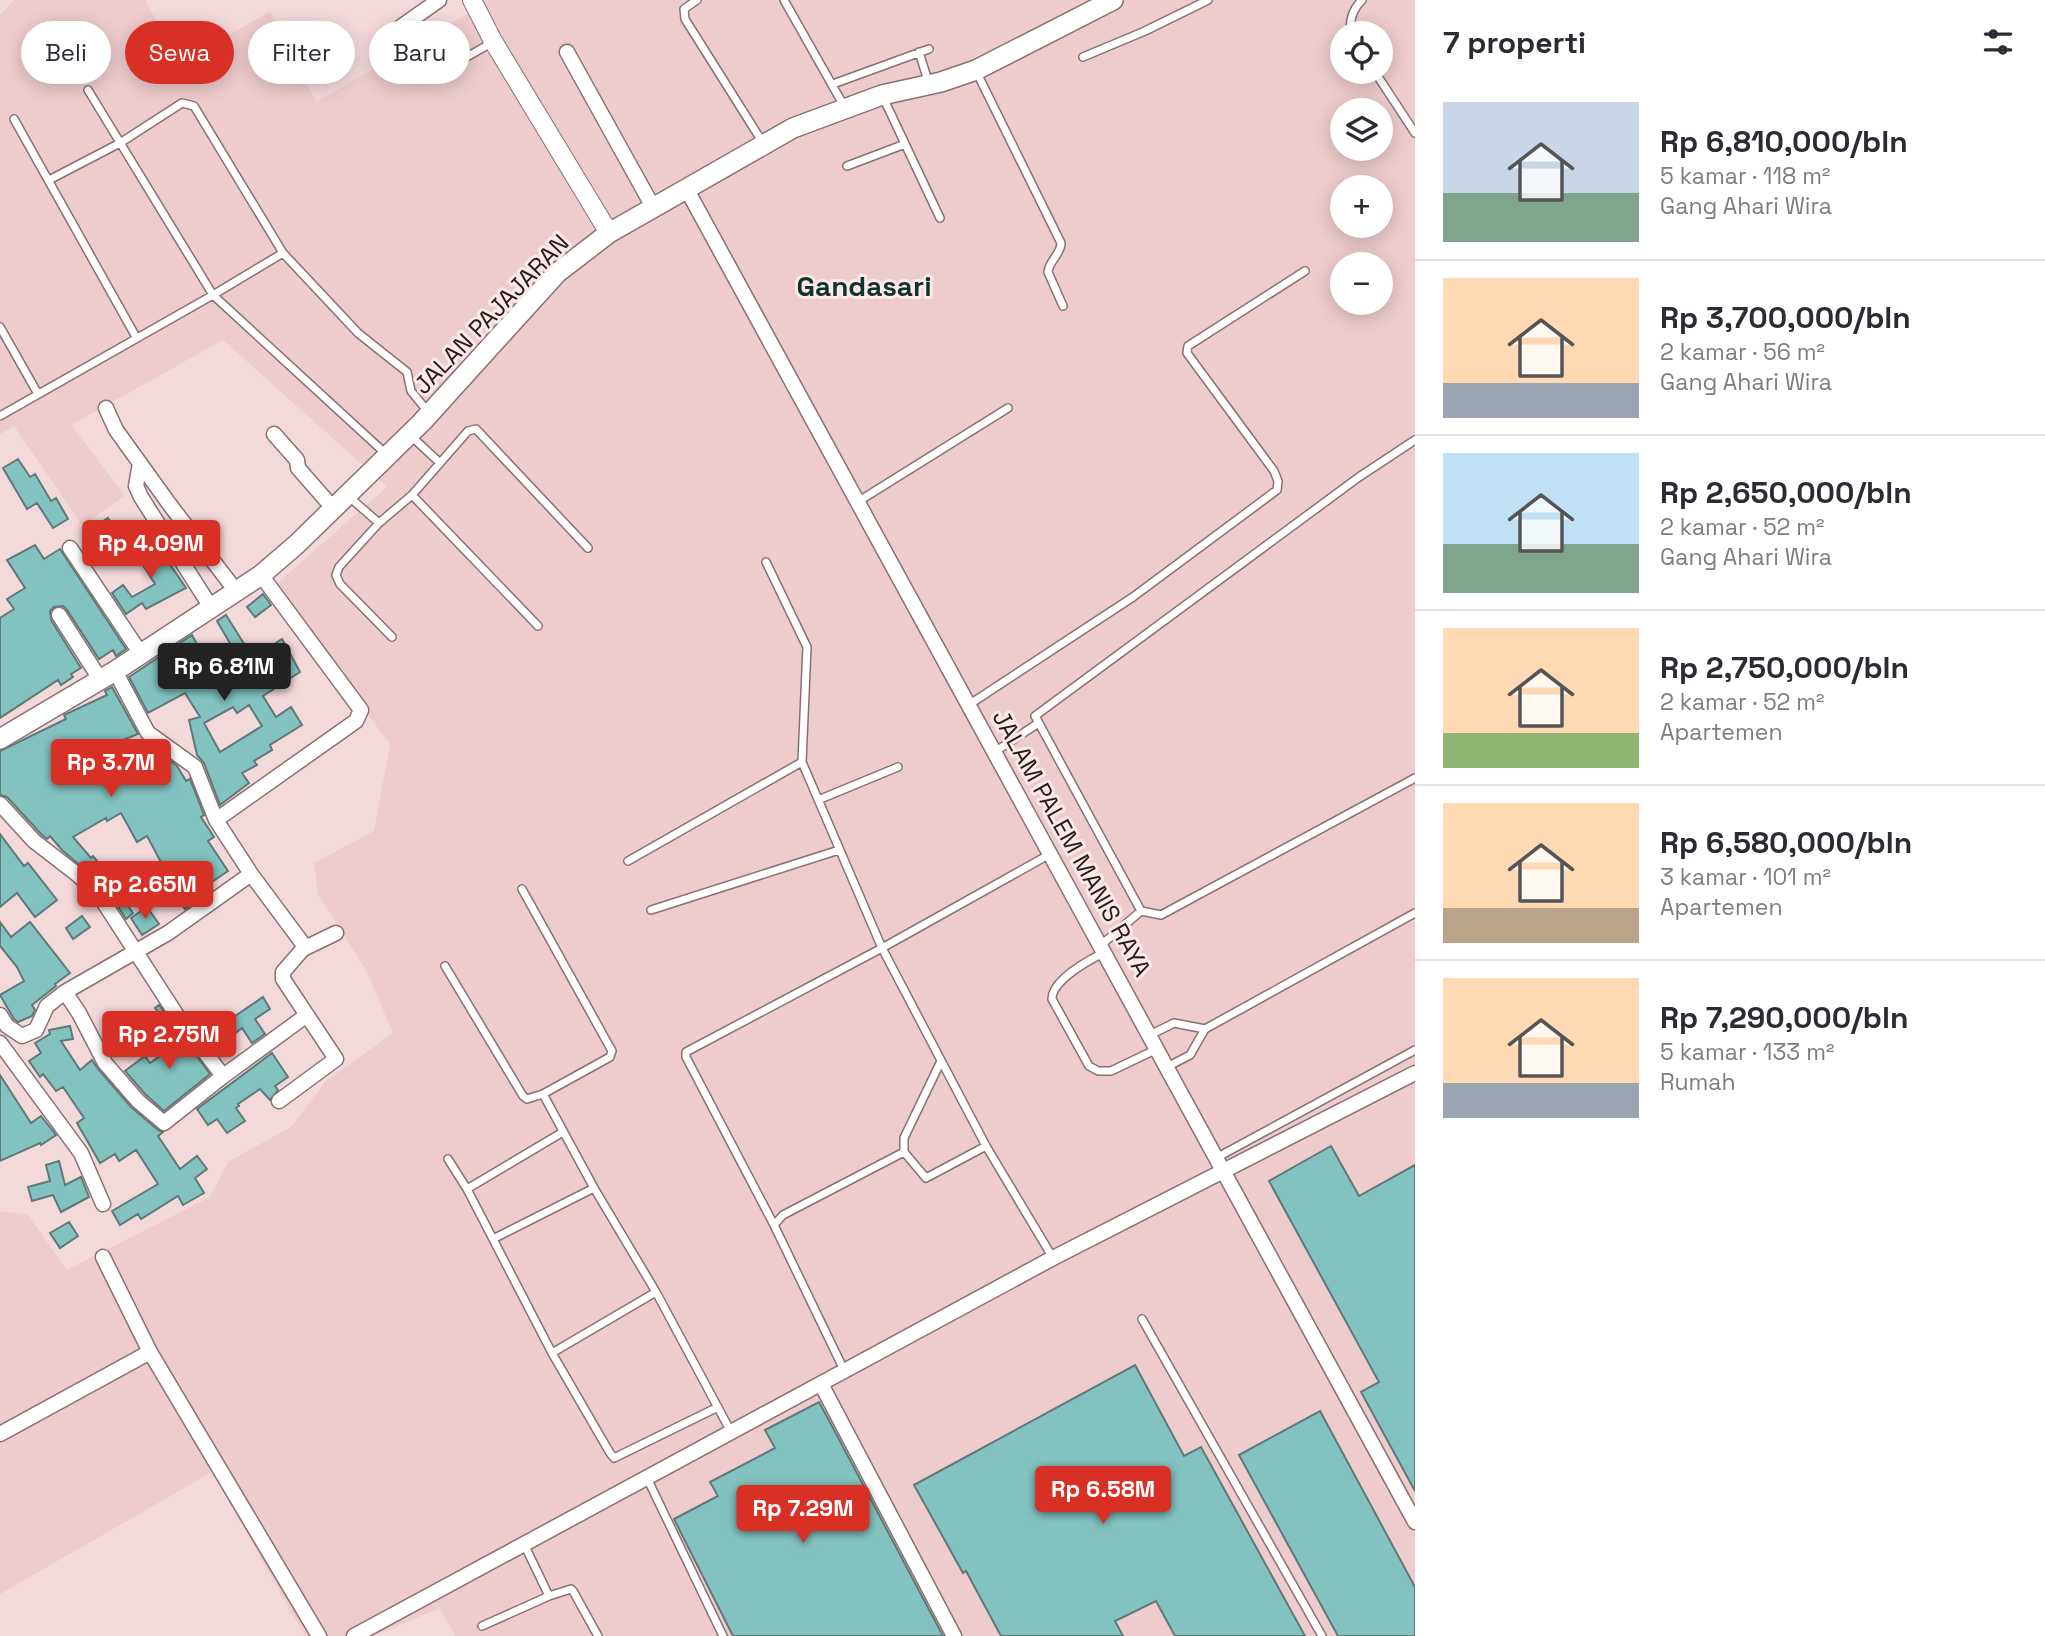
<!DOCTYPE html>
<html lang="id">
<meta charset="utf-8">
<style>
:root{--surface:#fff;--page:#f7f7f7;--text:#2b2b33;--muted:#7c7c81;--line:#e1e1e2;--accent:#d93025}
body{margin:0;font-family:"Space Grotesk",sans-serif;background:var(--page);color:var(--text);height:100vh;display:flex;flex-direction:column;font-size:26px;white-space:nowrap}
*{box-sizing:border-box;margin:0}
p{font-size:23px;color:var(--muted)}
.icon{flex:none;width:38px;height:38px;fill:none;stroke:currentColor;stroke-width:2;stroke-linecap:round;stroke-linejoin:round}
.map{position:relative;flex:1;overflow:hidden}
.panel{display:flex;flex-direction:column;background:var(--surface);width:630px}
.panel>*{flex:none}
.hud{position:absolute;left:21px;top:21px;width:665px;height:63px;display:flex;gap:14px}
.fabs{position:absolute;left:1330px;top:21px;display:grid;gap:14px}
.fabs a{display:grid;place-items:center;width:63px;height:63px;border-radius:50%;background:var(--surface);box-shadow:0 4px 18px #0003;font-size:35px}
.price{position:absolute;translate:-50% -60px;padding:0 16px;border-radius:7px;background:var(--accent);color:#fff;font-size:23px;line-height:46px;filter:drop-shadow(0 2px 4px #0008)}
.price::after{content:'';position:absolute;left:50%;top:42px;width:21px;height:16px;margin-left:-10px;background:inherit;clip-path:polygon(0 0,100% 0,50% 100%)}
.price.selected{background:#222;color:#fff}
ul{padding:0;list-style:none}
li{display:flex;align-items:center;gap:21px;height:175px;padding:0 28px}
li+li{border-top:2px solid var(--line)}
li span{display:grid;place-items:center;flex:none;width:196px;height:140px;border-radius:0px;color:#555}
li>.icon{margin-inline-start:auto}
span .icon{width:84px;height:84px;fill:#fffc;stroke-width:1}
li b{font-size:30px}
h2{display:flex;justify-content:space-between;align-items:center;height:84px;padding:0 28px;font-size:30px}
.pill{padding:0 24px;border-radius:32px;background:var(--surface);box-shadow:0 4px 18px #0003;font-size:24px;line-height:63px}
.pill.selected{background:var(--accent);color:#fff}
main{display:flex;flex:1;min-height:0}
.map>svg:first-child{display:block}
.built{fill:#eecbcd;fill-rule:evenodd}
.building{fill:#82c3c0;stroke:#5f7978;stroke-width:2;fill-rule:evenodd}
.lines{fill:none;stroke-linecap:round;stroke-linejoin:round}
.service-casing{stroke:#897173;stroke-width:10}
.minor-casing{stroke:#897173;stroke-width:17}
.tertiary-casing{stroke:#897173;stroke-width:20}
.secondary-casing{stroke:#897173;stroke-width:22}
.service{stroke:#fff;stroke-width:7}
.minor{stroke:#fff;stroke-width:14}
.tertiary{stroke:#fff;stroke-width:18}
.secondary{stroke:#fff;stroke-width:19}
.labels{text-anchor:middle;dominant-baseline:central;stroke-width:6;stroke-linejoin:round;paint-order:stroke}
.street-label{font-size:24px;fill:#231a1a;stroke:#fee8e9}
.quarter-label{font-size:28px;font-weight:bold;fill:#0f3331;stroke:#fee8e9}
</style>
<main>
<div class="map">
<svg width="1415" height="1636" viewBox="0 0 1415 1636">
<rect width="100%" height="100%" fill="#f4d9db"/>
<path class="built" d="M14,0h131l35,64 90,-53 46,91 160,-93 -5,-9h944v1636h-960l-15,-28 -67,28h-68l-93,-164 -212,122v-383l28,4 39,55 143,-73 18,-35 63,-35 34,-45 68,-49 -27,-63 -48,-76 -4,-31 60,-32 16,-87 -117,-157 114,-100 -164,-147 -152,85 54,71 -43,29 -68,-99 -14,8v-419zM1342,33h39v39h-39zM1342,110h39v39h-39zM1342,187h39v39h-39zM1342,264h39v39h-39z"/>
<path class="building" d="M18,459l12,18 5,-3 16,27 5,-3 12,21 -15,9 -16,-25 -10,6 -24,-41z
M108,518l20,32 -15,9 -19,-32z
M148,538l7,11 3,-2 28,41 -40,21 -4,-6 -16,11 -14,-21 11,-8 9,12 23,-13 -23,-36z
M35,545l9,14 16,-10 66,100 -10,7 -3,-6 -14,9 -32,-49 -4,-4 -9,1 -4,4 1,9 30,48 -10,6 2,3 -12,8 -3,-5 -58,38v-100l14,-9 -7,-10 18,-11 -18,-28z
M263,594l8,11 -16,12 -8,-10z
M226,615l27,43 29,-19 18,33 -37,24 13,21 15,-10 11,18 -32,20 2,5 -18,11 3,4 -15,8 7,10 -29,22 -16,-42 -7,-8 -8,-35 11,-3 -15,-24 -37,20 -19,-36 63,-42 14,26 25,-16 -14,-24zM249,705l13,21 -42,26 -16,-29 29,-16 4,6z
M112,687l26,47 -20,8 13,27 25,-13 1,4 7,-4 13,10 9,15 4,-2 14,36 -3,2 13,20 -6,4 20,30 -34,23 4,6 -13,9 -18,-25 -13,9 -11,-15 19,-14 -15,-28 -10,6 -16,-29 -14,8 -1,-3 -33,19 18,21 2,-2 9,11 2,-2 7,9 13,-9 12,19 -16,11 13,18 -7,6 -20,-31 -44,-38 -12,-14 -3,3 -6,-5 -34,-37 -7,-2v-44l66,-32 -2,-4 43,-20 -2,-4z
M0,834l24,32 4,-3 29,37 -22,17 -18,-24 -17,14z
M147,907l12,17 -17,11 -11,-17z
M82,916l8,11 -17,12 -7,-11z
M0,922l11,15 19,-15 40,51 -15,11 1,2 -24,19 3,5 -3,6 -14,6 -4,-3 -14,-24 24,-14 -7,-14 -17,-21z
M263,997l7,12 -15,10 10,15 -13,9 -10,-15 -27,21 -12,-15 22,-17 3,4z
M159,1005l51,69 -46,37 -19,-17 -20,-23 20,-15 5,7 29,-21 -24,-34z
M70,1026l3,13 -12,2 19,29 12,-10 6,9 33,38 27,23 5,2 -5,4 22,33 17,-13 10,13 -12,9 9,15 -21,12 -5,-9 -37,23 -3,-5 -18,11 -8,-14 46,-27 -22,-34 -17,11 -4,-7 -15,9 -23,-40 7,-5 -21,-31 -7,4 -13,-17 -3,3 -11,-16 12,-8 -6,-10 15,-9 -1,-4z
M272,1053l16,24 -13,9 3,4 -8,10 -10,-11 -22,15 1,2 -3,2 9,13 -18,12 -10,-14 -9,6 -11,-16z
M0,1075l31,48 10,-7 15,19 -15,10 -1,-2 -40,18z
M1331,1146l28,50 56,-31v326l-54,-99 18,-10 -110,-201z
M59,1161l6,24 16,-8 8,20 -28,15 -8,-17 -21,6 -4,-14 22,-6 -4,-16z
M69,1222l9,14 -18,12 -10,-15z
M1135,1365l49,91 17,-9 104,189h-130l-19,-35 -41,20 8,15h-122l-35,-65 -3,2 -49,-88z
M819,1402l13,24 111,210h-210l-59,-117 44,-23 -8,-14 65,-34 -10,-18z
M1320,1411l95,176v49h-77l-99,-181z"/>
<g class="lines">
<g class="service-casing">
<path id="service" d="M697,0l-13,9 1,10 78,124
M784,0l60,106
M1351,33c-2,-12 2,-24 11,-33
M919,52l10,32
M1083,57l62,-26 63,-31
M976,71l85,172c0,11 -12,18 -13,29l15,34
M1375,72l40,61
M430,78l63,-36
M833,84l96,-35
M88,90l125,205 173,159
M882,95l58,123
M14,119l122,218
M847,166l58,-22
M49,180l71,-37 62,-40 12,3 89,147 75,80 49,39 4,19 18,22
M0,327l38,67
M0,416l213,-121 70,-42
M410,435l30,28
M1415,440l-56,37 -324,239 106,195 20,4 254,-137
M347,495l32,28
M412,495l126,131
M859,501l149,-93
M766,562l41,85 -5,115 80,186 104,198 67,112
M392,637l-52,-53 -4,-9 3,-8 40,-44 33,-28 56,-64 8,-2 112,119
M970,704l163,-107 144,-107 1,-9 -4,-10 -87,-118 1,-7 117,-75
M996,751l41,-27
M818,800l80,-33
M628,861l174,-99
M522,889l90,162 -2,6 -67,37 51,94 62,104 75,140
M651,910l188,-60
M1101,945l40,-34
M1105,952c-16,8 -53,28 -53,47l37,67 9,5h13l46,-22
M445,966l78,130 4,3 16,-5
M1150,1035l24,-12 31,6
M1167,1067l23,-12 15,-26 210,-116
M904,1152l22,26 60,-32
M1216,1158l199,-108
M448,1159l19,30 85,164 58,100 4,5 104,-51
M467,1189l96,-57
M774,1225l-88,-168v-5l196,-104 170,-95
M493,1239l101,-51
M1142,1319l180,317
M552,1353l104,-61
M844,1370l-70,-145 9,-10 121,-63v-14l37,-77
M647,1478l76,158
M524,1544l25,52
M482,1626l67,-30 22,-7 2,2 25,45"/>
</g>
<g class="minor-casing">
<path id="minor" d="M395,31l44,-31
M567,52l86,155
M686,188l729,1334
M106,408l10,22 54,75 66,86
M274,434l23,26 1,8 35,40
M140,463l-4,23 5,11 71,112
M70,548l71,106
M261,575l100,135 -5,11 -140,99 35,54 52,70v5l-20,23v7l53,80 -57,42
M59,615l41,64
M115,671l33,62 47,34 21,53
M0,804l34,37 44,34 21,20 79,122 45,59
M303,949l33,-16
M65,992l14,21 26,50 33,38 26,22 58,-46 85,-62
M0,1015l7,11 15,10 14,-6 11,-24 18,-14 103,-59 83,-59
M0,1043l81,110 22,51
M103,1257l47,95 169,284
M821,1384l133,252
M0,1434l150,-82
M354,1636l699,-378 362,-185"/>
</g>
<g class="tertiary-casing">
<path id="tertiary" d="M472,0l21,41 116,192"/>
</g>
<g class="secondary-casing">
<path id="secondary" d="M0,739l115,-68 146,-96 36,-31 125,-122 135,-149 52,-40 184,-105 89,-33 59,-13 35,-12 137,-70"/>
</g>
<use href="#service" class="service"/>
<use href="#minor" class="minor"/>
<use href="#tertiary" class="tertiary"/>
<use href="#secondary" class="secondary"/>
</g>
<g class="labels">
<g class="street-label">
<text transform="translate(491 314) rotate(-46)">JALAN PAJAJARAN</text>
<text transform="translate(1072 843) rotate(61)">JALAM PALEM MANIS RAYA</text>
</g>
<g class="quarter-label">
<text x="864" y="286">Gandasari</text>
</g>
</g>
</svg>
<div class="fabs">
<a><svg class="icon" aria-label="locate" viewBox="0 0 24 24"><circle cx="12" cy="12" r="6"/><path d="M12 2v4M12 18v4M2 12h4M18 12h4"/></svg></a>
<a><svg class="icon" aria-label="layers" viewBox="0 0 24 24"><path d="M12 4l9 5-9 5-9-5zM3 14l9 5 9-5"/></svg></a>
<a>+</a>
<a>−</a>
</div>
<b class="price" style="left:151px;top:580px">Rp 4.09M</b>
<b class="price selected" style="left:224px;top:703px">Rp 6.81M</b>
<b class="price" style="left:111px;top:799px">Rp 3.7M</b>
<b class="price" style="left:145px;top:921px">Rp 2.65M</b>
<b class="price" style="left:169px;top:1071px">Rp 2.75M</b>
<b class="price" style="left:1103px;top:1526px">Rp 6.58M</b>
<b class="price" style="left:803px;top:1545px">Rp 7.29M</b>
<div class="hud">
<a class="pill">Beli</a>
<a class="pill selected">Sewa</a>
<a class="pill">Filter</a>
<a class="pill">Baru</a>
</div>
</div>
<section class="panel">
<h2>7 properti<svg class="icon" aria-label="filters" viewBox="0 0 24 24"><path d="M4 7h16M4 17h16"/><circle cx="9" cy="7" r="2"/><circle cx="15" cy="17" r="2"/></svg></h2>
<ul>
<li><span style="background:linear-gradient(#c9d6e8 65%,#7fa58c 0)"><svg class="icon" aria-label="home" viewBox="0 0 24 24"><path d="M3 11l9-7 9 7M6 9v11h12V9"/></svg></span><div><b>Rp 6,810,000/bln</b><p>5 kamar · 118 m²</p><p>Gang Ahari Wira</p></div></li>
<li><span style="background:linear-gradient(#ffd9b3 75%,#9aa5b1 0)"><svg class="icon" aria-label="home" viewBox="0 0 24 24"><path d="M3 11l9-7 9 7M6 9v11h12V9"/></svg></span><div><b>Rp 3,700,000/bln</b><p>2 kamar · 56 m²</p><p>Gang Ahari Wira</p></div></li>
<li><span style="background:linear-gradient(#bfe0f5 65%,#7fa58c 0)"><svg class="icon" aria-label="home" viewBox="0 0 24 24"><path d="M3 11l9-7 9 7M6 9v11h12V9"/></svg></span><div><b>Rp 2,650,000/bln</b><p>2 kamar · 52 m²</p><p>Gang Ahari Wira</p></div></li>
<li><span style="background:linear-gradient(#ffd9b3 75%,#8fb573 0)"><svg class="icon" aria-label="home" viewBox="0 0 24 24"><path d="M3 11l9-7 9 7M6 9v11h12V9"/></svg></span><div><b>Rp 2,750,000/bln</b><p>2 kamar · 52 m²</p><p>Apartemen</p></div></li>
<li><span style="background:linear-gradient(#ffd9b3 75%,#b9a48a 0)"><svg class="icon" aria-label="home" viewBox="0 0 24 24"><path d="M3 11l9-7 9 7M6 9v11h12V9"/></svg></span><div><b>Rp 6,580,000/bln</b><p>3 kamar · 101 m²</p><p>Apartemen</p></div></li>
<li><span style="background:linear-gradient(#ffd9b3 75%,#9aa5b1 0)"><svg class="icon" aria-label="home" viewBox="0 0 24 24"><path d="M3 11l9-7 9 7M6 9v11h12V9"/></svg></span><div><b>Rp 7,290,000/bln</b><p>5 kamar · 133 m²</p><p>Rumah</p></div></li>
</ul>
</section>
</main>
